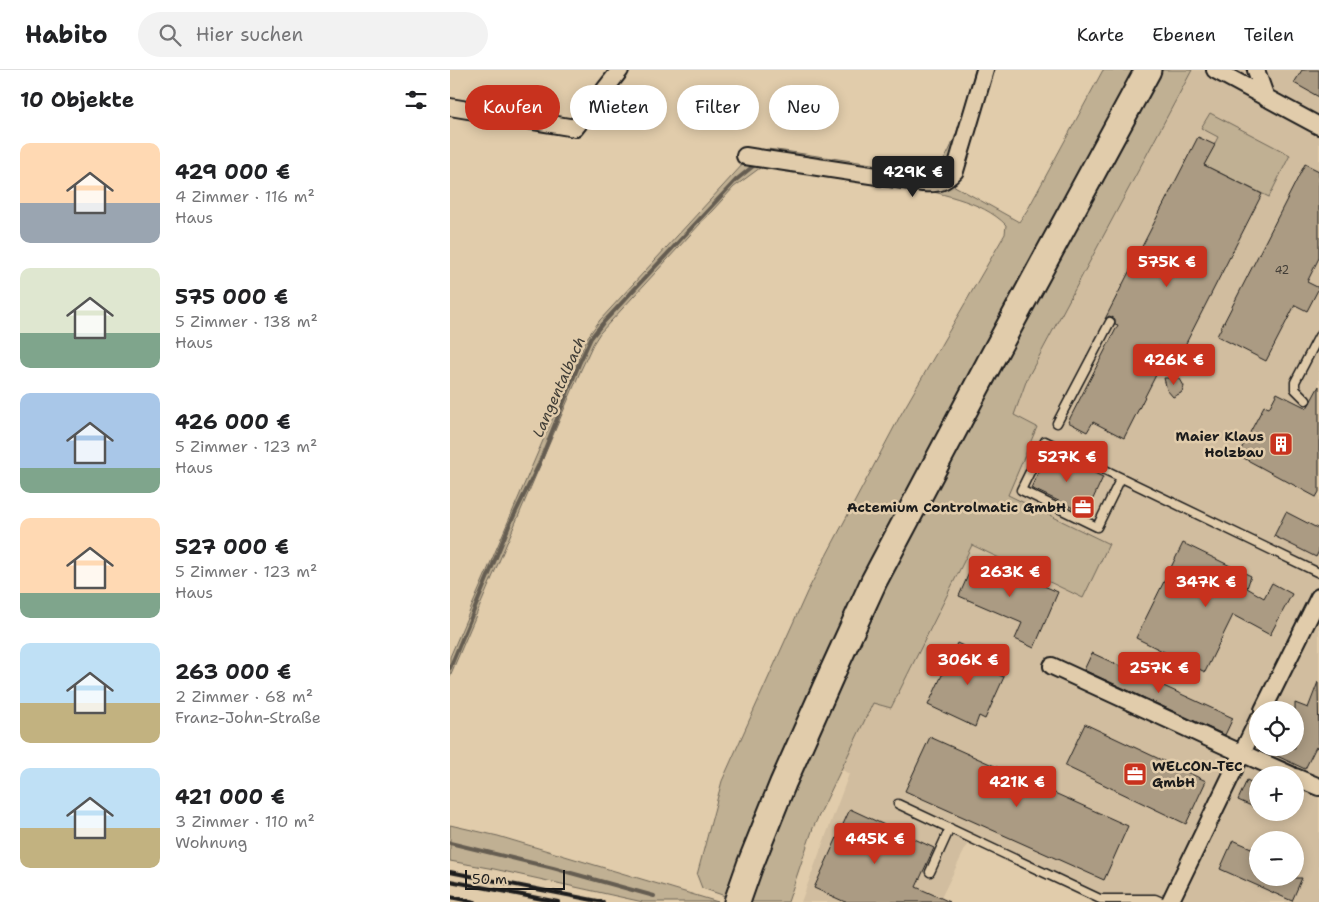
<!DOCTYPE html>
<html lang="de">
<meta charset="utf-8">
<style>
:root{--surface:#fff;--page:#f2f2f2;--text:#202124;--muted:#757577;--line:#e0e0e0;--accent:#c8321e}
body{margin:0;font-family:"Shantell Sans",sans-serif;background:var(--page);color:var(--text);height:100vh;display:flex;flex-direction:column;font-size:19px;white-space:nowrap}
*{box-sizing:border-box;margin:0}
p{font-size:16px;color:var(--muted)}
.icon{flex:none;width:28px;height:28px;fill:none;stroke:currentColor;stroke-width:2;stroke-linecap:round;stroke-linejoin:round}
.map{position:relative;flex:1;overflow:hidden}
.side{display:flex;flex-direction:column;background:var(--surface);width:450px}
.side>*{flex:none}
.banner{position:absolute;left:15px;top:15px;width:475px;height:45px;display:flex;gap:10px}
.controls{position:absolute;left:799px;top:631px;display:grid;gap:10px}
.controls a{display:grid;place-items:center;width:55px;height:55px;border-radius:50%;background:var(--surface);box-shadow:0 2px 12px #0003;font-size:25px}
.scale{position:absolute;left:15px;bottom:12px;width:100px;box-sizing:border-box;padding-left:5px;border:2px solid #1c1c1c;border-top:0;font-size:14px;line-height:18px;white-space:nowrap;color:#1c1c1c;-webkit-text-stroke:4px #e1ccab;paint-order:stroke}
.price{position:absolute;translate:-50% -42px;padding:0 11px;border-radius:5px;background:var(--accent);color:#fff;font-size:16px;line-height:32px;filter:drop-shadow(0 1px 2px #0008)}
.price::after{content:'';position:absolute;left:50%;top:30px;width:15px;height:11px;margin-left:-8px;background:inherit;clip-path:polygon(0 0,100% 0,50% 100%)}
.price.current{background:#222;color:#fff}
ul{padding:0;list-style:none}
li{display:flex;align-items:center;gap:15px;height:125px;padding:0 20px}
li span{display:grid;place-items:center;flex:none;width:140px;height:100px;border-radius:10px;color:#555}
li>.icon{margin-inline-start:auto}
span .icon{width:60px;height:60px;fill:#fffc;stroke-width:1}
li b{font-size:21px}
h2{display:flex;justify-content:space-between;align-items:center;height:60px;padding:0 20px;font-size:21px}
.pill{padding:0 18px;border-radius:22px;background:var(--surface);box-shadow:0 2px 12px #0003;font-size:18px;line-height:45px}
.pill.current{background:var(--accent);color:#fff}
header{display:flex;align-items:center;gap:30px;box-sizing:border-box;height:70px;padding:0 25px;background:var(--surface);border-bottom:1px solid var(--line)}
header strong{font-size:24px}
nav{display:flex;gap:28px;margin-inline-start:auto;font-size:18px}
.search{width:350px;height:45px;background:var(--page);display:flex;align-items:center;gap:12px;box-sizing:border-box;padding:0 18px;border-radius:28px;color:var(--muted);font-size:19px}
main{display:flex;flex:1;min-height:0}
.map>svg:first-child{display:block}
.built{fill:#d1bd9f;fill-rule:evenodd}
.green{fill:#c0b093;stroke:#6e6658}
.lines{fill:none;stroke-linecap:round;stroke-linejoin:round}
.stream{stroke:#655d51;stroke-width:4}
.building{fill:#ab9b83;stroke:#1c1c1c}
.lane-casing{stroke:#1c1c1c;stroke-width:11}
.street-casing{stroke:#1c1c1c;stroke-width:20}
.primary-casing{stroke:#1c1c1c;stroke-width:29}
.lane{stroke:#e1ccab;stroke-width:8}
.street{stroke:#e1ccab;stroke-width:16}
.primary{stroke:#e1ccab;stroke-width:25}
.rail{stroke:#1c1c1c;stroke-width:4}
.labels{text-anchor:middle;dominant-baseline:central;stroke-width:5;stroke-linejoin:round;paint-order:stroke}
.number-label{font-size:11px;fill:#403c36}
.poi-label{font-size:14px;font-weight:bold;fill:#1c1c1c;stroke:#e1ccab;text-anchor:end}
.water-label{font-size:15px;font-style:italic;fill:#403d36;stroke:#e1ccab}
</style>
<header>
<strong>Habito</strong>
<div class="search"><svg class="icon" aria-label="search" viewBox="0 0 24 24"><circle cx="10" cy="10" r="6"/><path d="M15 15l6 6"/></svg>Hier suchen</div>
<nav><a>Karte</a><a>Ebenen</a><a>Teilen</a></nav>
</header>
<main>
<section class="side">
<h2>10 Objekte<svg class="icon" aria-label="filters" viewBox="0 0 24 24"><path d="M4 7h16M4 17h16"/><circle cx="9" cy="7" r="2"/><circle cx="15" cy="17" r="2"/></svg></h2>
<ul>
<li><span style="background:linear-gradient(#ffd9b3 60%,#9aa5b1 0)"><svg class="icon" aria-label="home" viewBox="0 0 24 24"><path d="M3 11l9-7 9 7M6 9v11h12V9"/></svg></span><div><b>429 000 €</b><p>4 Zimmer · 116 m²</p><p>Haus</p></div></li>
<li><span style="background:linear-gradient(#dfe7d0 65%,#7fa58c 0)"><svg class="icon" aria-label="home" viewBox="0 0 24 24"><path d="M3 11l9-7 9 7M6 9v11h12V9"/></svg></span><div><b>575 000 €</b><p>5 Zimmer · 138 m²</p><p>Haus</p></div></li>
<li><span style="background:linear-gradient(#a9c7e8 75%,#7fa58c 0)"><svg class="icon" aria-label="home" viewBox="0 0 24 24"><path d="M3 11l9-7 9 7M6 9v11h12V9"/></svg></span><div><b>426 000 €</b><p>5 Zimmer · 123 m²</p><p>Haus</p></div></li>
<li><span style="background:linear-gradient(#ffd9b3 75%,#7fa58c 0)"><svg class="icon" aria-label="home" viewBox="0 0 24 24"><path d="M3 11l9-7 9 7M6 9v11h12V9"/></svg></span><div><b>527 000 €</b><p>5 Zimmer · 123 m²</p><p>Haus</p></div></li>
<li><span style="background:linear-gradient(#bfe0f5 60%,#c2b280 0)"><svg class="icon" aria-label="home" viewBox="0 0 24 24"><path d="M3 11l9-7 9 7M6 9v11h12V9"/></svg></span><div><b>263 000 €</b><p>2 Zimmer · 68 m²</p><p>Franz-John-Straße</p></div></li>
<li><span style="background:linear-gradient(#bfe0f5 60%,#c2b280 0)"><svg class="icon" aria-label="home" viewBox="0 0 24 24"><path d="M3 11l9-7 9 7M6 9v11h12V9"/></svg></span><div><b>421 000 €</b><p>3 Zimmer · 110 m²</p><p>Wohnung</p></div></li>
</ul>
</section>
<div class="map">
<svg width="869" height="832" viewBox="0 0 869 832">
<rect width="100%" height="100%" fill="#e1ccab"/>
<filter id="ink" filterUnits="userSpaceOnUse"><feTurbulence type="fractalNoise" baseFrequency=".02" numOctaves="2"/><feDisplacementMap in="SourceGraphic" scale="10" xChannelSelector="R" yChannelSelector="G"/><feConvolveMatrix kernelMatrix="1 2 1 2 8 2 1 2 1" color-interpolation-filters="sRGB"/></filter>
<g filter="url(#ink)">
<path class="built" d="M742,0h127v832h-216l-134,-61 -30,61h-138l48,-128 -8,-5 32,-67 18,6 81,-163 110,53 27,-54 -102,-49 30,-67 -23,-13 13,-36zM808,640h37v38h-37zM808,705h37v37h-37zM808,770h37v38h-37z"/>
<path class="green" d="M525,0h7l-25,82 -14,26 -183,-25 7,-4 17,2 129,19c7,0 16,2 23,-2 17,-9 33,-77 39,-98z
M653,0h35l-410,827 -26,-9 -5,-13 25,-94 85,-189 93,-176 105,-182 1,-9c-24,-25 -70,-32 -103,-40l48,-1 68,38 9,-13z
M708,0h34l-165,309 -13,36 23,12 -29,68 101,49 -26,54 -111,-53 -81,163 -18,-5 -60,125 -25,74h-37l11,-33 -3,-2 119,-272z
M760,43l80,42 -21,42 -65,-32 14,-28 -17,-9z
M318,92l-34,25 -134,146 -7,11 -13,28 -130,304v-19l137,-319 13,-18 144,-157z
M0,755l48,11 220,66h-75l-149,-33 -44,-8z"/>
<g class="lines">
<path class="stream" d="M0,598l59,-142 30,-62 40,-100 12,-26 11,-14 134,-144 21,-17
M0,773l103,25 101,28"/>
</g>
<path class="building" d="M852,0h17v27l-25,-14z
M748,67l17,8 -11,20 58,29 -83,163 -21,-11 -12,21 11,6 -33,65 -31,-16 -6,10 -19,-10 50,-97 -3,-1v-5l-3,-2 -3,-1 -4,3z
M855,94l14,7v87l-12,24 12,6 -12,23 -12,-6 -29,56 -49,-25z
M714,308h13l3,1 4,7 -1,4 -2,3 -8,4 -6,-7z
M869,316v106l-3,5 -78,-42 26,-49 5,2 8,-15 30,15z
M598,381l55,26 -17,37 -55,-26z
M836,442l33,17v22l-3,6 -42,-21z
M733,473l68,33 -4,12 17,10 8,-15 20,11 -22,41 -37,-20 -28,57 -69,-34z
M526,487l82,35 -24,56 -19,-9 7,-16 -63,-27z
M507,573l46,22 -4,10 5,2 -19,42 -6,-3 -4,11 -47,-22z
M642,583l141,65 -8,17 -141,-65z
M868,612l1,67 -3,-2 -11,22 -45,-21h35v-45l13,5z
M635,654l121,57 -20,43 -121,-58z
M480,667l198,89 -24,54 -199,-89z
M797,710l11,6v23l-20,-9z
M400,739l84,39 -18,39 34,15h-105l-31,-14z
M783,770l25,11v27h44l-10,23 -72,-32z"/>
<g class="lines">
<g class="lane-casing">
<path id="lane" d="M856,330l-11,-11v-7l24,-46
M607,353l53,-101
M671,408l-24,49 -76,-37 24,-49 274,132
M448,734l202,95h55l7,3
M480,802l20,-44"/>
</g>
<g class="street-casing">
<path id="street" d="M765,0l104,56
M806,0l10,28
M0,37l125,21 45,-58
M295,86l178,27c15,1 21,0 32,-12l30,-101
M602,596l178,82 61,27
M813,640l56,-113
M845,707l24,10
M720,832l88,-182"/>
</g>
<g class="primary-casing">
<path id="primary" d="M287,832l13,-37 33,-82 49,-110 42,-92 118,-223 156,-288"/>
</g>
<use href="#lane" class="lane"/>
<use href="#street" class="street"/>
<use href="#primary" class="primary"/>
<path class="rail" d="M0,802l153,30
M0,811l108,21
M0,827l25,5"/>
</g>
</g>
<defs>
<g id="building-square" transform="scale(1.25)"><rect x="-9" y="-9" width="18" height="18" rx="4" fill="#c8321e" stroke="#e1ccab"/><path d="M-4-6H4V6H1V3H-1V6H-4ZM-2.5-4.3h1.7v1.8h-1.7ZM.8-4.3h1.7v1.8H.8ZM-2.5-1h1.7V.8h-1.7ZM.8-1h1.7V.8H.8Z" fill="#fff"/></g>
<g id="office-square" transform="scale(1.25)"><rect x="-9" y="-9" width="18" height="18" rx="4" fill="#c8321e" stroke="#e1ccab"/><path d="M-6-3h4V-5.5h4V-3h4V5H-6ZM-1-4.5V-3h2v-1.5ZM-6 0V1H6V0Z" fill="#fff"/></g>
</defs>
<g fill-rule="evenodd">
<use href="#building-square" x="831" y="374"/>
<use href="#office-square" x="633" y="437"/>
<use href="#office-square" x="685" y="704"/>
</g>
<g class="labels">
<g class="number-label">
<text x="832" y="200">42</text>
</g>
<g class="poi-label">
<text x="814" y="366">Maier Klaus<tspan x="814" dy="16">Holzbau</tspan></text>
<text x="616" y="437">Actemium Controlmatic GmbH</text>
<text x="702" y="696" text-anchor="start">WELCON-TEC<tspan x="702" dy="16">GmbH</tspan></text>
</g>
<g class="water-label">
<text transform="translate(109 317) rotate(-66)">Langentalbach</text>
</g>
</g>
</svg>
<div class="controls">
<a><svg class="icon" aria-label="locate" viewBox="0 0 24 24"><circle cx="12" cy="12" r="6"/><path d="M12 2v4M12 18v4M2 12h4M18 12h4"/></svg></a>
<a>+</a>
<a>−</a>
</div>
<div class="scale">50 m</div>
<b class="price current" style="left:463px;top:128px">429K €</b>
<b class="price" style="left:717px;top:218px">575K €</b>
<b class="price" style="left:724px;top:316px">426K €</b>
<b class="price" style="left:617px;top:413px">527K €</b>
<b class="price" style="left:560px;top:528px">263K €</b>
<b class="price" style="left:756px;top:538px">347K €</b>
<b class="price" style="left:518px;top:616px">306K €</b>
<b class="price" style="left:709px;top:624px">257K €</b>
<b class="price" style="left:567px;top:738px">421K €</b>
<b class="price" style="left:425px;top:795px">445K €</b>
<div class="banner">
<a class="pill current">Kaufen</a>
<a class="pill">Mieten</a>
<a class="pill">Filter</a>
<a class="pill">Neu</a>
</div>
</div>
</main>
